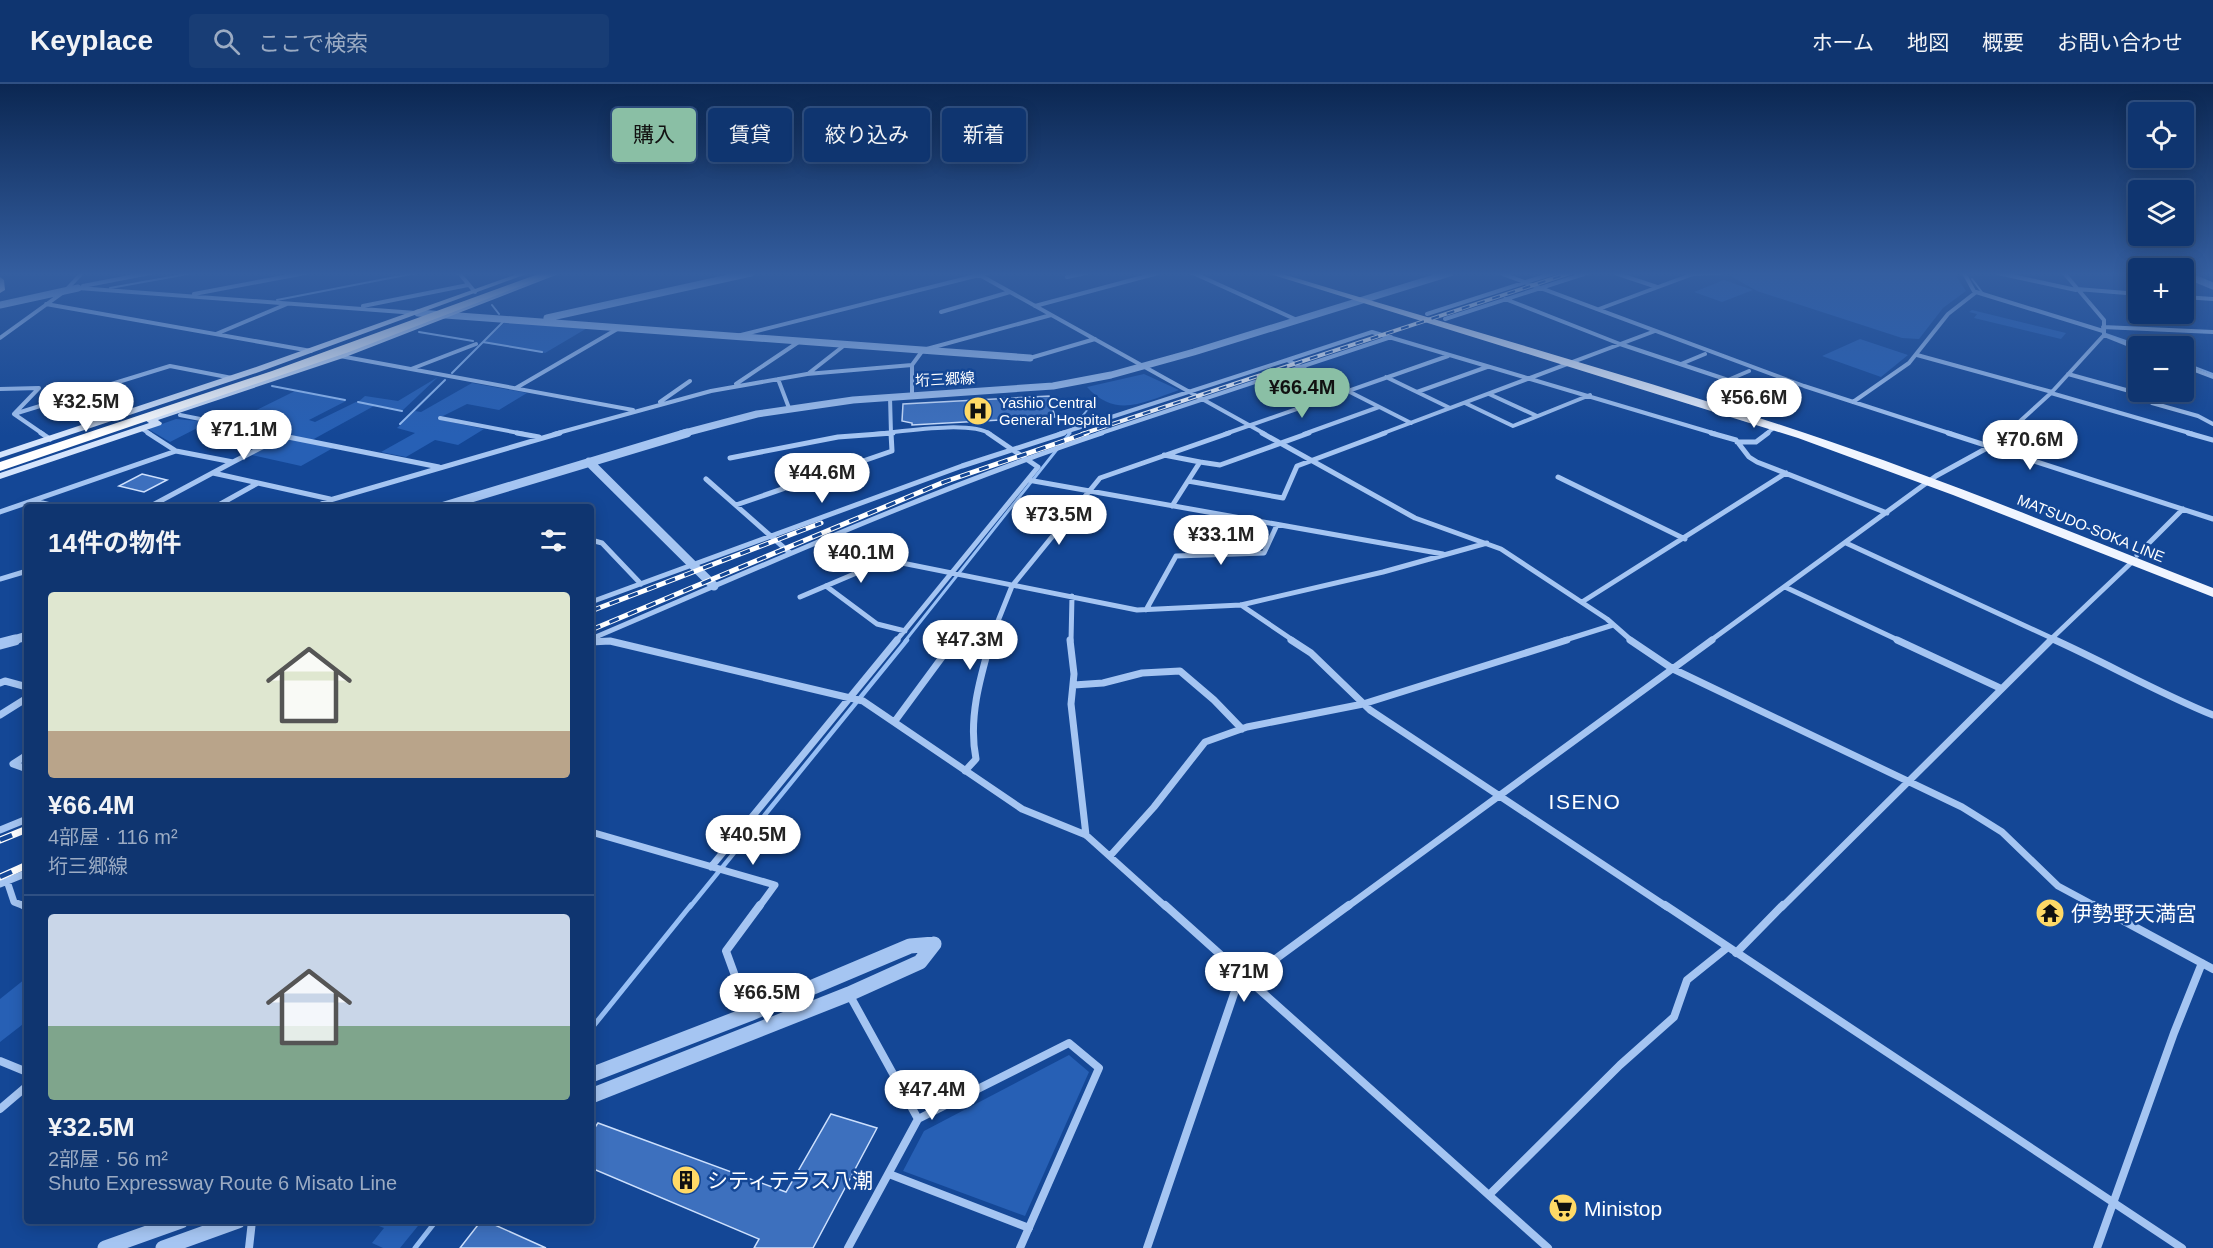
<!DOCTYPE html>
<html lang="ja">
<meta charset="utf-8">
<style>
:root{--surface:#0f3570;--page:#183d75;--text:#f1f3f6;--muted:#9babc3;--line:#2f5083;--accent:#8abfa5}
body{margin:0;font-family:Arial,"Noto Sans JP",sans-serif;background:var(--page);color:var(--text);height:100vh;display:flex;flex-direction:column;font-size:22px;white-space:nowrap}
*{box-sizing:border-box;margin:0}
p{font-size:20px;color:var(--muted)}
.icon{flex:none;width:33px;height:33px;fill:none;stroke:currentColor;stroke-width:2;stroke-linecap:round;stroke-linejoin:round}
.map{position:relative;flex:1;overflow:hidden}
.side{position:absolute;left:24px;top:420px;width:570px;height:720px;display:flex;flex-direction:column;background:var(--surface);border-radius:6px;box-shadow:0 3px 15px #0003,0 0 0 2px var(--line)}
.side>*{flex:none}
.hud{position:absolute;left:612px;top:24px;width:570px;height:54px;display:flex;gap:12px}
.buttons{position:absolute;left:2128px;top:18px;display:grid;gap:12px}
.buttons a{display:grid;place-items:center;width:66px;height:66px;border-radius:6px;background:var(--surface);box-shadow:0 3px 15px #0003,0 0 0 2px var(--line);font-size:30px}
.price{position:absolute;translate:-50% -51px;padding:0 14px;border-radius:21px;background:#fff;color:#222;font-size:20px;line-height:39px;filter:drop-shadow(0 2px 3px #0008)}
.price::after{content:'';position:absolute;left:50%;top:36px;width:18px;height:14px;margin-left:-9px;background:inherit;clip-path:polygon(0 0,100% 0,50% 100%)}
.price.current{background:var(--accent);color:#111}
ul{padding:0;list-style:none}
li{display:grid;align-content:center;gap:12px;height:318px;padding:0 24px}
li+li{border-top:2px solid var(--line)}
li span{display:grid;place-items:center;height:186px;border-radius:6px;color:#555}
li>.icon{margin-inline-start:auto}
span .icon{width:108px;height:108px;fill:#fffc;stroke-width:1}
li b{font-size:26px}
h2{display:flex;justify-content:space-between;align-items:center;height:72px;padding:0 24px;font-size:26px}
.pill{padding:0 21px;border-radius:6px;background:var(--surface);box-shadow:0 3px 15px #0003,0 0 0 2px var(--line);font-size:21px;line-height:54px}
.pill.current{background:var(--accent);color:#111}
header{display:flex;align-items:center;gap:36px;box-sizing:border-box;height:84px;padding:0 30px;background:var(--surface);border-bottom:2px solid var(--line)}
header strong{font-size:28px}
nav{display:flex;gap:33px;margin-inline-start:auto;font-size:21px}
.search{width:420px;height:54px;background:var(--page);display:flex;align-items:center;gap:15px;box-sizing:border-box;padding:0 21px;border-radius:6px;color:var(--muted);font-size:22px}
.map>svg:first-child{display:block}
.green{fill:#2760b5}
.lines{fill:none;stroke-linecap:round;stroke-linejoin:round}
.stream-far3{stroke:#97bff5;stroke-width:2}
.stream-far2{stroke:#97bff5;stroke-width:3}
.stream-far1{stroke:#97bff5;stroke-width:4.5}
.stream{stroke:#97bff5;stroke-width:5}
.building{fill:#3d70be;stroke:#cde0fd;stroke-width:1.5}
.pedestrian{stroke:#a5c5f2;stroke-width:8}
.minor-far3{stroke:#a5c5f2;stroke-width:4}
.minor-far2{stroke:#a5c5f2;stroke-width:5}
.minor-far1{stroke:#a5c5f2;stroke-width:7}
.minor{stroke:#a5c5f2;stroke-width:8}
.tertiary-far3{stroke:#a5c5f2;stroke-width:7}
.tertiary-far2{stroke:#a5c5f2;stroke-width:9}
.tertiary-far1{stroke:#a5c5f2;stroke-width:11}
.tertiary{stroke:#a5c5f2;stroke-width:15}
.secondary{fill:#d4e4fc;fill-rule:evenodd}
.primary{fill:#f0f5ff;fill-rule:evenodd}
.motorway{fill:#fff;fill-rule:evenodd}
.rail-far2-casing{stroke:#fff;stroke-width:4}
.rail-far1-casing{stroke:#fff;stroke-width:5}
.rail-casing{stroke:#fff;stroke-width:7}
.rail-far2{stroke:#144796;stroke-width:2;stroke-dasharray:8;stroke-linecap:butt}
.rail-far1{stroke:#144796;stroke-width:3;stroke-dasharray:10;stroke-linecap:butt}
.rail{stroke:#144796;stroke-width:4.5;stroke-dasharray:13;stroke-linecap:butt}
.labels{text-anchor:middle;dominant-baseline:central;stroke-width:5;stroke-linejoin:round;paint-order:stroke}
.far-street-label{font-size:15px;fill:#fff;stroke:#144796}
.far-poi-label{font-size:15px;fill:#fff;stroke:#144796;text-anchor:start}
.quarter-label{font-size:21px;letter-spacing:1.5px;fill:#fff;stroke:#144796}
.near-poi-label{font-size:21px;fill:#fff;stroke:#144796;text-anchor:start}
</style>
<header>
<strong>Keyplace</strong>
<div class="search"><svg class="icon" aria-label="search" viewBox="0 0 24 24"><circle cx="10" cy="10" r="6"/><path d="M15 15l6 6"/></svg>ここで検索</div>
<nav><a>ホーム</a><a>地図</a><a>概要</a><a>お問い合わせ</a></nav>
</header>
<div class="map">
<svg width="2213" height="1164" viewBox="0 0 2213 1164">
<rect width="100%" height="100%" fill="#144796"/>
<path class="green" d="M1772,189h182l12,18 -23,17 -24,31 -17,-1 -145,-47 -28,-16z
M1724,196l29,10 -31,12 -28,-10z
M1972,226l94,23 -5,6 -87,-21 3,-4 -8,-2z
M506,237l83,6 -44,26 -62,-10z
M1860,255l48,16 -27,22 -59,-21z
M1144,290l35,16c-35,12 -63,29 -92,-3z
M438,293l-35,33 -45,-8 7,-6 33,5z
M472,299l55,10 -28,17 -32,-6 -30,15 47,10 -26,16 -23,-5 -29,17 -25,-5 34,-19 -18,-5 18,-17 6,1z
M295,307l51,10 -37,19 6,2 41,-20 18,4 -62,34 -82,-17z
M176,335l33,3 -39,20 -22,-13z
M285,354l48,10 -32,18 -49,-11z
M25,895l2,1v41l-27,21v-43z
M1069,971l20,17 -64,144 -122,-45 21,-40z
M366,1137h56l-22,27h-17l-11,-5 12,-15z"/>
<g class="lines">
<path class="stream-far3" d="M1972,195l12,16
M110,204l83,-15
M277,216l139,-27
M492,221l7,9
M419,248l54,9
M2103,249l37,13
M483,258l59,10
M2184,279l29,11
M452,289l51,-51
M272,302l73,14
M358,318l44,9
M400,340l45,-44
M1068,350l20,-25"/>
<path class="stream-far2" d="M905,557l165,-208"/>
<path class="stream-far1" d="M690,823l217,-267"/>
<path class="stream" d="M591,945l100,-124
M415,1164l21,-27"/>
</g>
<path class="building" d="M1049,312l6,21 -143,8v-2l-10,-2 1,-17z
M142,390l25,6 -23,12 -25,-6z
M831,1030l46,14 -64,120h-59l5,-9 -168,-71v-35l7,-10 188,69z
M481,1137h5l60,27h-86z"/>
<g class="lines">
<path class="pedestrian" d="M889,1090l140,54"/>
<path class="minor-far3" d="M459,189l16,19
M976,189l289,161
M1193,189l104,47
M1500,189l304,113 148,48
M1615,189l42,14
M1998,189l78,17
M1067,193l19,-4
M83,202l67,-13
M78,204l338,25
M2077,205l62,5
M1976,208l127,39
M194,210l111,-21
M2184,213l29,2
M1505,215l115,45 108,36 21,-9
M46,220l265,47
M363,222l105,-21
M1035,222l123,-33
M1599,225l94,-35 26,-1
M941,228l69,-20
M1427,230l127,-41
M1445,235l142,-46
M2103,243l110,5
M216,250l71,-30
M2104,251l35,14
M737,252l250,-63
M0,254l65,-47 17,-18
M1917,271l135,37
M340,272l293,54
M1030,274l65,-19
M1681,280l24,-10
M2184,282l29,11
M411,285l65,-25
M809,289l37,-29
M2068,290l87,24 -3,5 46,13 15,8
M1386,293l64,31
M778,295l11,29
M736,300l64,-43
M516,304l103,-60
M0,305l39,-1 -25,26 29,20
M1417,308l70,-25
M2051,309l142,41
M1489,310l48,22
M912,312v-31l11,-15 128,-35
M890,313l1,37
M660,318l30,-21
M1853,318l56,-39 39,-49 27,-21 -11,-20
M1465,319l48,23 77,-31
M14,330l156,-48 62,12
M180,331l96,19
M440,334l84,16
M1411,339l-124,-63 85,-28 344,102
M141,344l9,6
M554,350l157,-43 96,-17 105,-9
M874,350c26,-2 96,-14 116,0
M1059,350l228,-74
M1098,350l293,-97
M1225,350l223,-78
M1304,350l75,-27
M1381,350l274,-103
M1766,350l9,-7
M2006,350l45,-41 53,-58v-15l-40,-47"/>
<path class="minor-far2" d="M41,349l9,6
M148,349l28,18 57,11 -84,45
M268,349l171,34
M517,349l22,4
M1262,349l153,85 86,31 106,70 25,22
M1711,349l25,7 13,17 8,5 130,51
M1948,349l265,86
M2188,349l25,7
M1737,358h19l12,-9
M1164,371l36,7 -28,44
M730,374l108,-21 55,-4
M233,378l51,-26
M1200,378l20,3 89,-32
M213,389l45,10 -43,24
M1558,393l127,62
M706,395l84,74
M1028,396l415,74
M1188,397l95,17 14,-32 88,-33
M258,399l72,16
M34,417l25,6
M736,421l156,-54 -1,-18
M315,423l15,-7 230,-67
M0,428l176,-61
M591,456l11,3 39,41
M1846,459l212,98
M2137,471l46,-46
M0,495l27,-8
M826,502l51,38 28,7
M1785,503l115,54
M800,513l87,-37 250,50 104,-5 142,-33 104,-29
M591,518l371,-136 102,-33
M1582,518l204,-129
M1241,521l53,36
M1146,526l30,-54 88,-3 13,-28
M591,555c169,-72 337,-148 511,-206
M896,557l142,-174 -50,-34
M990,557l22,-55 88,-108 129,-45
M1071,557l1,-45
M1562,557l51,-16
M1710,557l226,-165 62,-34 10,-9
M2049,557l84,-80"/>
<path class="minor-far1" d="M1070,556l4,34 -3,30 15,131
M1291,556l20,13 59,57 297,197
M1630,556l43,29 289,138 40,25 56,54 39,21
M1897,556l103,48
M2055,556c53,24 104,53 158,75
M591,558l19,-1 253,60 159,108 64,26 80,72
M0,599l5,-2 22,6
M1074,601l29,-2 39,-10 38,-2 34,29 28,29
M0,631l27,-17
M895,637l59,-80 34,8
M27,671l-14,9 14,5
M965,687l11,-12c-8,-40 4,-81 15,-119
M0,746l27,-11
M591,748l184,53 -16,22
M1110,772l44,-49 51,-65 42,-15 116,-23 204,-64
M711,783l186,-227
M7,797l7,21 13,5
M0,800l27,-11
M1347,823l365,-267
M1782,823l269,-267"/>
<path class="minor" d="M23,821l4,2
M1165,821l383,343
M1665,821l517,343
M2094,821l119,64
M1736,869l47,-48
M749,930l-23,-63 34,-46
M0,977l27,11
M0,1025l27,-23
M918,1035l151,-76 30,25 -79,180
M1489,1111l131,-130 54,-48 13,-37 41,-33
M249,1164l3,-27
M848,1164l70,-129 -69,-125
M1147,1164l89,-260 113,-83
M2097,1164l77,-215 28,-70"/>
<path class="tertiary-far3" d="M2184,190l29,12
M0,221l78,-17
M418,229l612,45
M547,234l204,-45
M681,350l76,-20 96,-14 200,-14 58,-11 83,-23 256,-79"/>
<path class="tertiary-far2" d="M589,378l125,124
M441,423l246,-74
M10,557l17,-5"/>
<path class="tertiary-far1" d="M0,560l15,-4"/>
<path class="tertiary" d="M591,991l158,-61 161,-68 24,-2
M591,1012l258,-102 71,-32 14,-18
M105,1164l76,-27
M163,1164l75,-27"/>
<path class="secondary" d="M520,189h9l-270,99 -259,86v-6l253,-84z
M552,189h9l-218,85 -191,64 -3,1 -4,-3 192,-66z
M158,336l4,3 -1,2 -161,54v-6z"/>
<path class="primary" d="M1267,189h12c175,53 352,102 526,160 138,46 273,102 408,155v9l-260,-102 -155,-57z
M0,193l4,3 1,10 -5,3z"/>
<path class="motorway" d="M541,189h14l-206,79 -349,119v-9l272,-91z"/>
<g class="rail-far2-casing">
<path id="rail-far2" d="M1082,350l488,-161"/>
</g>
<g class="rail-far1-casing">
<path id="rail-far1" d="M591,527l230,-88
M591,546l353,-148 143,-49"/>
</g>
<g class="rail-casing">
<path id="rail" d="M0,756l27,-11
M0,793l27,-12"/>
</g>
<use href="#rail-far2" class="rail-far2"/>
<use href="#rail-far1" class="rail-far1"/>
<use href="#rail" class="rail"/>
</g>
<linearGradient id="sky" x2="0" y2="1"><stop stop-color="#0b2752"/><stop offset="0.54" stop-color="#345ea0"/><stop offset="1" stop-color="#345ea0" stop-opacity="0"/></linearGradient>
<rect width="2213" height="352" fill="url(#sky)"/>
<defs>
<g id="hospital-disc" transform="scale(1.5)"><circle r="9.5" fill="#ffd966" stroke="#144796"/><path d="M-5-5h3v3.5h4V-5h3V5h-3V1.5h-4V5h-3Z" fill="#111"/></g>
<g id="temple-disc" transform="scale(1.5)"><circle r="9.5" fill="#ffd966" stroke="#144796"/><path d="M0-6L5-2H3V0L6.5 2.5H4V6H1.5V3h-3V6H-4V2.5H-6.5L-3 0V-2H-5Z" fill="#111"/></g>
<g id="building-disc" transform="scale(1.5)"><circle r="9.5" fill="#ffd966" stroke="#144796"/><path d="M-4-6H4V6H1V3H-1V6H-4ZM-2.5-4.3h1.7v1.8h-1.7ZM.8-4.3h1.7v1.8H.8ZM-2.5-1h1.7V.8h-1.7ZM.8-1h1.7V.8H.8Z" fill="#111"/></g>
<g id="supermarket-disc" transform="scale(1.5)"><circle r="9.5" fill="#ffd966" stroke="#144796"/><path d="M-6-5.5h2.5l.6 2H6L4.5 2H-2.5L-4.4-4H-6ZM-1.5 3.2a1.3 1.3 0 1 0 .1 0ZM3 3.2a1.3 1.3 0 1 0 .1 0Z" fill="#111"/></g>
</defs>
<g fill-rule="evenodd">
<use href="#hospital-disc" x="978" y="327"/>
<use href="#temple-disc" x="2050" y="829"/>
<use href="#building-disc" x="686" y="1096"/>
<use href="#supermarket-disc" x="1563" y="1124"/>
</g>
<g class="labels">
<g class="far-street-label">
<text transform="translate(945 295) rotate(-3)">垳三郷線</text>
<text transform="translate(2091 444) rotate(22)">MATSUDO-SOKA LINE</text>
</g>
<g class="far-poi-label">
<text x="999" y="318">Yashio Central<tspan x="999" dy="17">General Hospital</tspan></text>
</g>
<g class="quarter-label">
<text x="1585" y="717">ISENO</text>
</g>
<g class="near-poi-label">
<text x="2071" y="829">伊勢野天満宮</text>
<text x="707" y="1096">シティテラス八潮</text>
<text x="1584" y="1124">Ministop</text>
</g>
</g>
</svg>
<div class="buttons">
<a><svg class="icon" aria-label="locate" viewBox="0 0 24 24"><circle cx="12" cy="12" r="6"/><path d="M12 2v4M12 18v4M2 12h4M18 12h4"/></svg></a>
<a><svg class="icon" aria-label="layers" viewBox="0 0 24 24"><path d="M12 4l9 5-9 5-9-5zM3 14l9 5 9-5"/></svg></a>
<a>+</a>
<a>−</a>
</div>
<b class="price current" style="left:1302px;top:335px">¥66.4M</b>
<b class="price" style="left:1754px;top:345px">¥56.6M</b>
<b class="price" style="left:86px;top:349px">¥32.5M</b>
<b class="price" style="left:244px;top:377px">¥71.1M</b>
<b class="price" style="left:2030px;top:387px">¥70.6M</b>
<b class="price" style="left:822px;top:420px">¥44.6M</b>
<b class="price" style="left:1059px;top:462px">¥73.5M</b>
<b class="price" style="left:1221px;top:482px">¥33.1M</b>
<b class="price" style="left:861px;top:500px">¥40.1M</b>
<b class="price" style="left:970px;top:587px">¥47.3M</b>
<b class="price" style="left:753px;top:782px">¥40.5M</b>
<b class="price" style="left:1244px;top:919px">¥71M</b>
<b class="price" style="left:767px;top:940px">¥66.5M</b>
<b class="price" style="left:932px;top:1037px">¥47.4M</b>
<div class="hud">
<a class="pill current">購入</a>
<a class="pill">賃貸</a>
<a class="pill">絞り込み</a>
<a class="pill">新着</a>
</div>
<section class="side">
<h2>14件の物件<svg class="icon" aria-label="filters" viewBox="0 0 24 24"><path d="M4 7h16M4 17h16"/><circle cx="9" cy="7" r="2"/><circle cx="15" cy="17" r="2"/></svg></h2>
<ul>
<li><span style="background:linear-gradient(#dfe7d0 75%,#b9a48a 0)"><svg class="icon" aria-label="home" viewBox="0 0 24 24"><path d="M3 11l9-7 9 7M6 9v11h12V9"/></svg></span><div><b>¥66.4M</b><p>4部屋 · 116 m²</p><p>垳三郷線</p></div></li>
<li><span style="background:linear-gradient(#c9d6e8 60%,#7fa58c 0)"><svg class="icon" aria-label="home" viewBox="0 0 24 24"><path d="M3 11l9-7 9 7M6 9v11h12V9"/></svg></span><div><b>¥32.5M</b><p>2部屋 · 56 m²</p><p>Shuto Expressway Route 6 Misato Line</p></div></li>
</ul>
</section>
</div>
